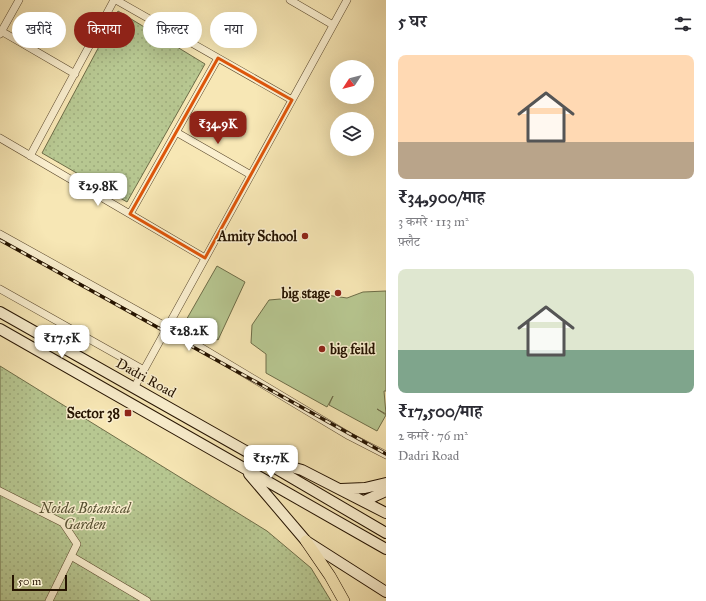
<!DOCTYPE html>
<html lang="hi">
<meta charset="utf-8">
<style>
:root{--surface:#fff;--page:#f2f2f3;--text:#2b2b33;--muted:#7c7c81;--accent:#8f2418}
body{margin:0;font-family:"IM FELL Great Primer","Noto Serif Devanagari",serif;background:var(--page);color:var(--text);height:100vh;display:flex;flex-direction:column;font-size:15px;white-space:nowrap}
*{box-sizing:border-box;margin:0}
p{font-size:13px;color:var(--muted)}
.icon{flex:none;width:22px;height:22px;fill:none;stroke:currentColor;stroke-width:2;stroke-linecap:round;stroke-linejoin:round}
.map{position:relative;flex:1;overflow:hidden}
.panel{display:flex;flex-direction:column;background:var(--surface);width:320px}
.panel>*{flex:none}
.top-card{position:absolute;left:12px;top:12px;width:314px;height:36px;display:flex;gap:8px}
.needle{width:26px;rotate:234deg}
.fabs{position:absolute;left:330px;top:60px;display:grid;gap:8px}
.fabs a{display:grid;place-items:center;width:44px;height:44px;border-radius:50%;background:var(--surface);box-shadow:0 4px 16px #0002;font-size:20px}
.scale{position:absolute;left:12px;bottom:10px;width:55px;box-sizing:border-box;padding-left:4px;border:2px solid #251300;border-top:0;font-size:11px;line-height:14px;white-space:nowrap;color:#251300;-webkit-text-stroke:3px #faefcf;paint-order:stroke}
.price{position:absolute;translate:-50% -34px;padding:0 9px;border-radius:8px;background:#fff;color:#222;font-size:13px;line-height:26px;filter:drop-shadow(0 1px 2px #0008)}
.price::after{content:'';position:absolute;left:50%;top:24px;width:12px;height:9px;margin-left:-6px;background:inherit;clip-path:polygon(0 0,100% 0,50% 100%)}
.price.selected{background:var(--accent);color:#fff}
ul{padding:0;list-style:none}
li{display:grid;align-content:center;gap:8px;height:212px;padding:0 12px}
li span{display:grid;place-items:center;height:124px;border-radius:8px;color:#555}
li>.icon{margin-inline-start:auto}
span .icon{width:72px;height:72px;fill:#fffc;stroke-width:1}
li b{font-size:17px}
h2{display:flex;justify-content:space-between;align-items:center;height:48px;padding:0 12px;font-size:17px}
.pill{padding:0 14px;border-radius:18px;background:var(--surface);box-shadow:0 4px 16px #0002;font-size:14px;line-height:36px}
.pill.selected{background:var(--accent);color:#fff}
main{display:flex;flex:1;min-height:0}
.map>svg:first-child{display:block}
.grass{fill:#b7c791;stroke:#6e6d48}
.park{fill:url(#park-dots);stroke:#6e6d48}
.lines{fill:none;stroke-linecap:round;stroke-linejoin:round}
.minor-casing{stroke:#5a482d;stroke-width:8}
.secondary-casing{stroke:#251300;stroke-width:12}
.trunk-casing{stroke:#251300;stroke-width:12}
.minor{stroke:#faefcf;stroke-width:7}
.secondary{stroke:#faefcf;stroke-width:10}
.trunk{stroke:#f7e7b5;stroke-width:11}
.rail-casing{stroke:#251300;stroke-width:3.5}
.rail{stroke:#faefcf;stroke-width:2;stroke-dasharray:6;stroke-linecap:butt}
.marked{fill:none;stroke:#de560b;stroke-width:3;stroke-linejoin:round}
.poi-dot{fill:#8f2418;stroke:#faefcf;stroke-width:1.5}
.labels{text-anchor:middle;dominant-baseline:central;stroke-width:3;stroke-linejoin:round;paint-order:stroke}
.poi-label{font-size:14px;font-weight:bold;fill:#251300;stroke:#faefcf;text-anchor:end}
.street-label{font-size:14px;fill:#251300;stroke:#faefcf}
.park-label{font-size:14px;font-style:italic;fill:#585233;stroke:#faefcf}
</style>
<main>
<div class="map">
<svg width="386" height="601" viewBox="0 0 386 601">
<defs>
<pattern id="park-dots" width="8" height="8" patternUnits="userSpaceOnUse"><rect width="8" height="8" fill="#b7c791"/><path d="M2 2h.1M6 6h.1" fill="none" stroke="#9daa7b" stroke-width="1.8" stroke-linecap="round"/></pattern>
</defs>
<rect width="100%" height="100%" fill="#f7e7b5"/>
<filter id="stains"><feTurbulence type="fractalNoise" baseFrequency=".005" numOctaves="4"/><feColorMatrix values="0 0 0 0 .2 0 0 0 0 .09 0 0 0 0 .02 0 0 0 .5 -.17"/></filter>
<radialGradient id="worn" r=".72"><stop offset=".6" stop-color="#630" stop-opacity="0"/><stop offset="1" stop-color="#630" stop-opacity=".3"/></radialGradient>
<path class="grass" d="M217,266l28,16 -27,58 -33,-18z
M386,291v100h-2l2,23 -9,-5 9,6 -9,16 -48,-26 4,-9 -6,11 -61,-34v-19l-15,-11 1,-18 17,-25 57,-5 21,3 16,-6z"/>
<path class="park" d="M118,11l87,53 -78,138 -85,-49z
M0,366l267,165 44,37 20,33h-331z"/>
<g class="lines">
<g class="minor-casing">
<path id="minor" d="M116,0l176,100
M290,0l43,25
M1,31l74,43
M0,34l19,-34
M176,132l75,43
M0,138l205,120
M30,156l84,-156
M130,214l88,-156
M0,234l167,93 182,109 37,19
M0,289l144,81
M134,388l213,-388
M0,491l63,32 14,21 -28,57
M71,556l76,45"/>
</g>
<g class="secondary-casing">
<path id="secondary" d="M0,312l258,146 128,75
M0,329l386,220
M270,461l32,9 84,43
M249,474l57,67 80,51
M341,489l24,-1 21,-5
M364,501l22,-10"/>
</g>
<g class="trunk-casing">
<path id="trunk" d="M306,541l24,35 14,25"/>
</g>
<use href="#minor" class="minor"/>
<use href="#secondary" class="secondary"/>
<use href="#trunk" class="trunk"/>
<g class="rail-casing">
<path id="rail" d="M0,240l386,214"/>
</g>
<use href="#rail" class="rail"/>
</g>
<path class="marked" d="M218,58l74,42 -87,158 -75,-44z"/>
<g class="poi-dot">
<circle cx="305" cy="236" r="4"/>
<circle cx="338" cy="293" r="4"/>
<circle cx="322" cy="349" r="4"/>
<rect x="124" y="409" width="8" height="8" rx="2"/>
</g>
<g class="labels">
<g class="poi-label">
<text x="297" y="236">Amity School</text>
<text x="330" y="293">big stage</text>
<text x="330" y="349" text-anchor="start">big feild</text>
<text x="120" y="413">Sector 38</text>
</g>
<g class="street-label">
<text transform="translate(146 378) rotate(29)">Dadri Road</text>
</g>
<g class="park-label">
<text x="85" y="508">Noida Botanical<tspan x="85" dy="16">Garden</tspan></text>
</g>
</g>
<rect width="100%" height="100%" filter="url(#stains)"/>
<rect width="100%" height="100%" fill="url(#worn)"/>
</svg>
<div class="fabs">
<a><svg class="needle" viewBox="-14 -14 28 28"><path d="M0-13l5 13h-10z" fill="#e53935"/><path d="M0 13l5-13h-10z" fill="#7c7c81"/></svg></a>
<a><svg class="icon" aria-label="layers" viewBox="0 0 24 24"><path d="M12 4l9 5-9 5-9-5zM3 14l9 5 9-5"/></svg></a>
</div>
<div class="scale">50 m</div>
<b class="price selected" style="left:218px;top:145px">₹34.9K</b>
<b class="price" style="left:98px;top:207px">₹29.8K</b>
<b class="price" style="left:189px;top:352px">₹28.2K</b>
<b class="price" style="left:62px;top:359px">₹17.5K</b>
<b class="price" style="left:271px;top:479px">₹15.7K</b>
<div class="top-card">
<a class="pill">खरीदें</a>
<a class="pill selected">किराया</a>
<a class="pill">फ़िल्टर</a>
<a class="pill">नया</a>
</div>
</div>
<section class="panel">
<h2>5 घर<svg class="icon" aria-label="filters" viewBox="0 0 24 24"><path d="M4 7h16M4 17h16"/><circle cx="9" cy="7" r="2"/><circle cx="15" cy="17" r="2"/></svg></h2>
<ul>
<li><span style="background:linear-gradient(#ffd9b3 70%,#b9a48a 0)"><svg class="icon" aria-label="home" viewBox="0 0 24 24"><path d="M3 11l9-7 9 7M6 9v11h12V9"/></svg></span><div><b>₹34,900/माह</b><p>3 कमरे · 113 m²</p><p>फ़्लैट</p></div></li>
<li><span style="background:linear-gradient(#dfe7d0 65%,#7fa58c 0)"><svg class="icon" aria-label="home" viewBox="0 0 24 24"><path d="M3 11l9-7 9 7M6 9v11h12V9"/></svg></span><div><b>₹17,500/माह</b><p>2 कमरे · 76 m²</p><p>Dadri Road</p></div></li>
</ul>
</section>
</main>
